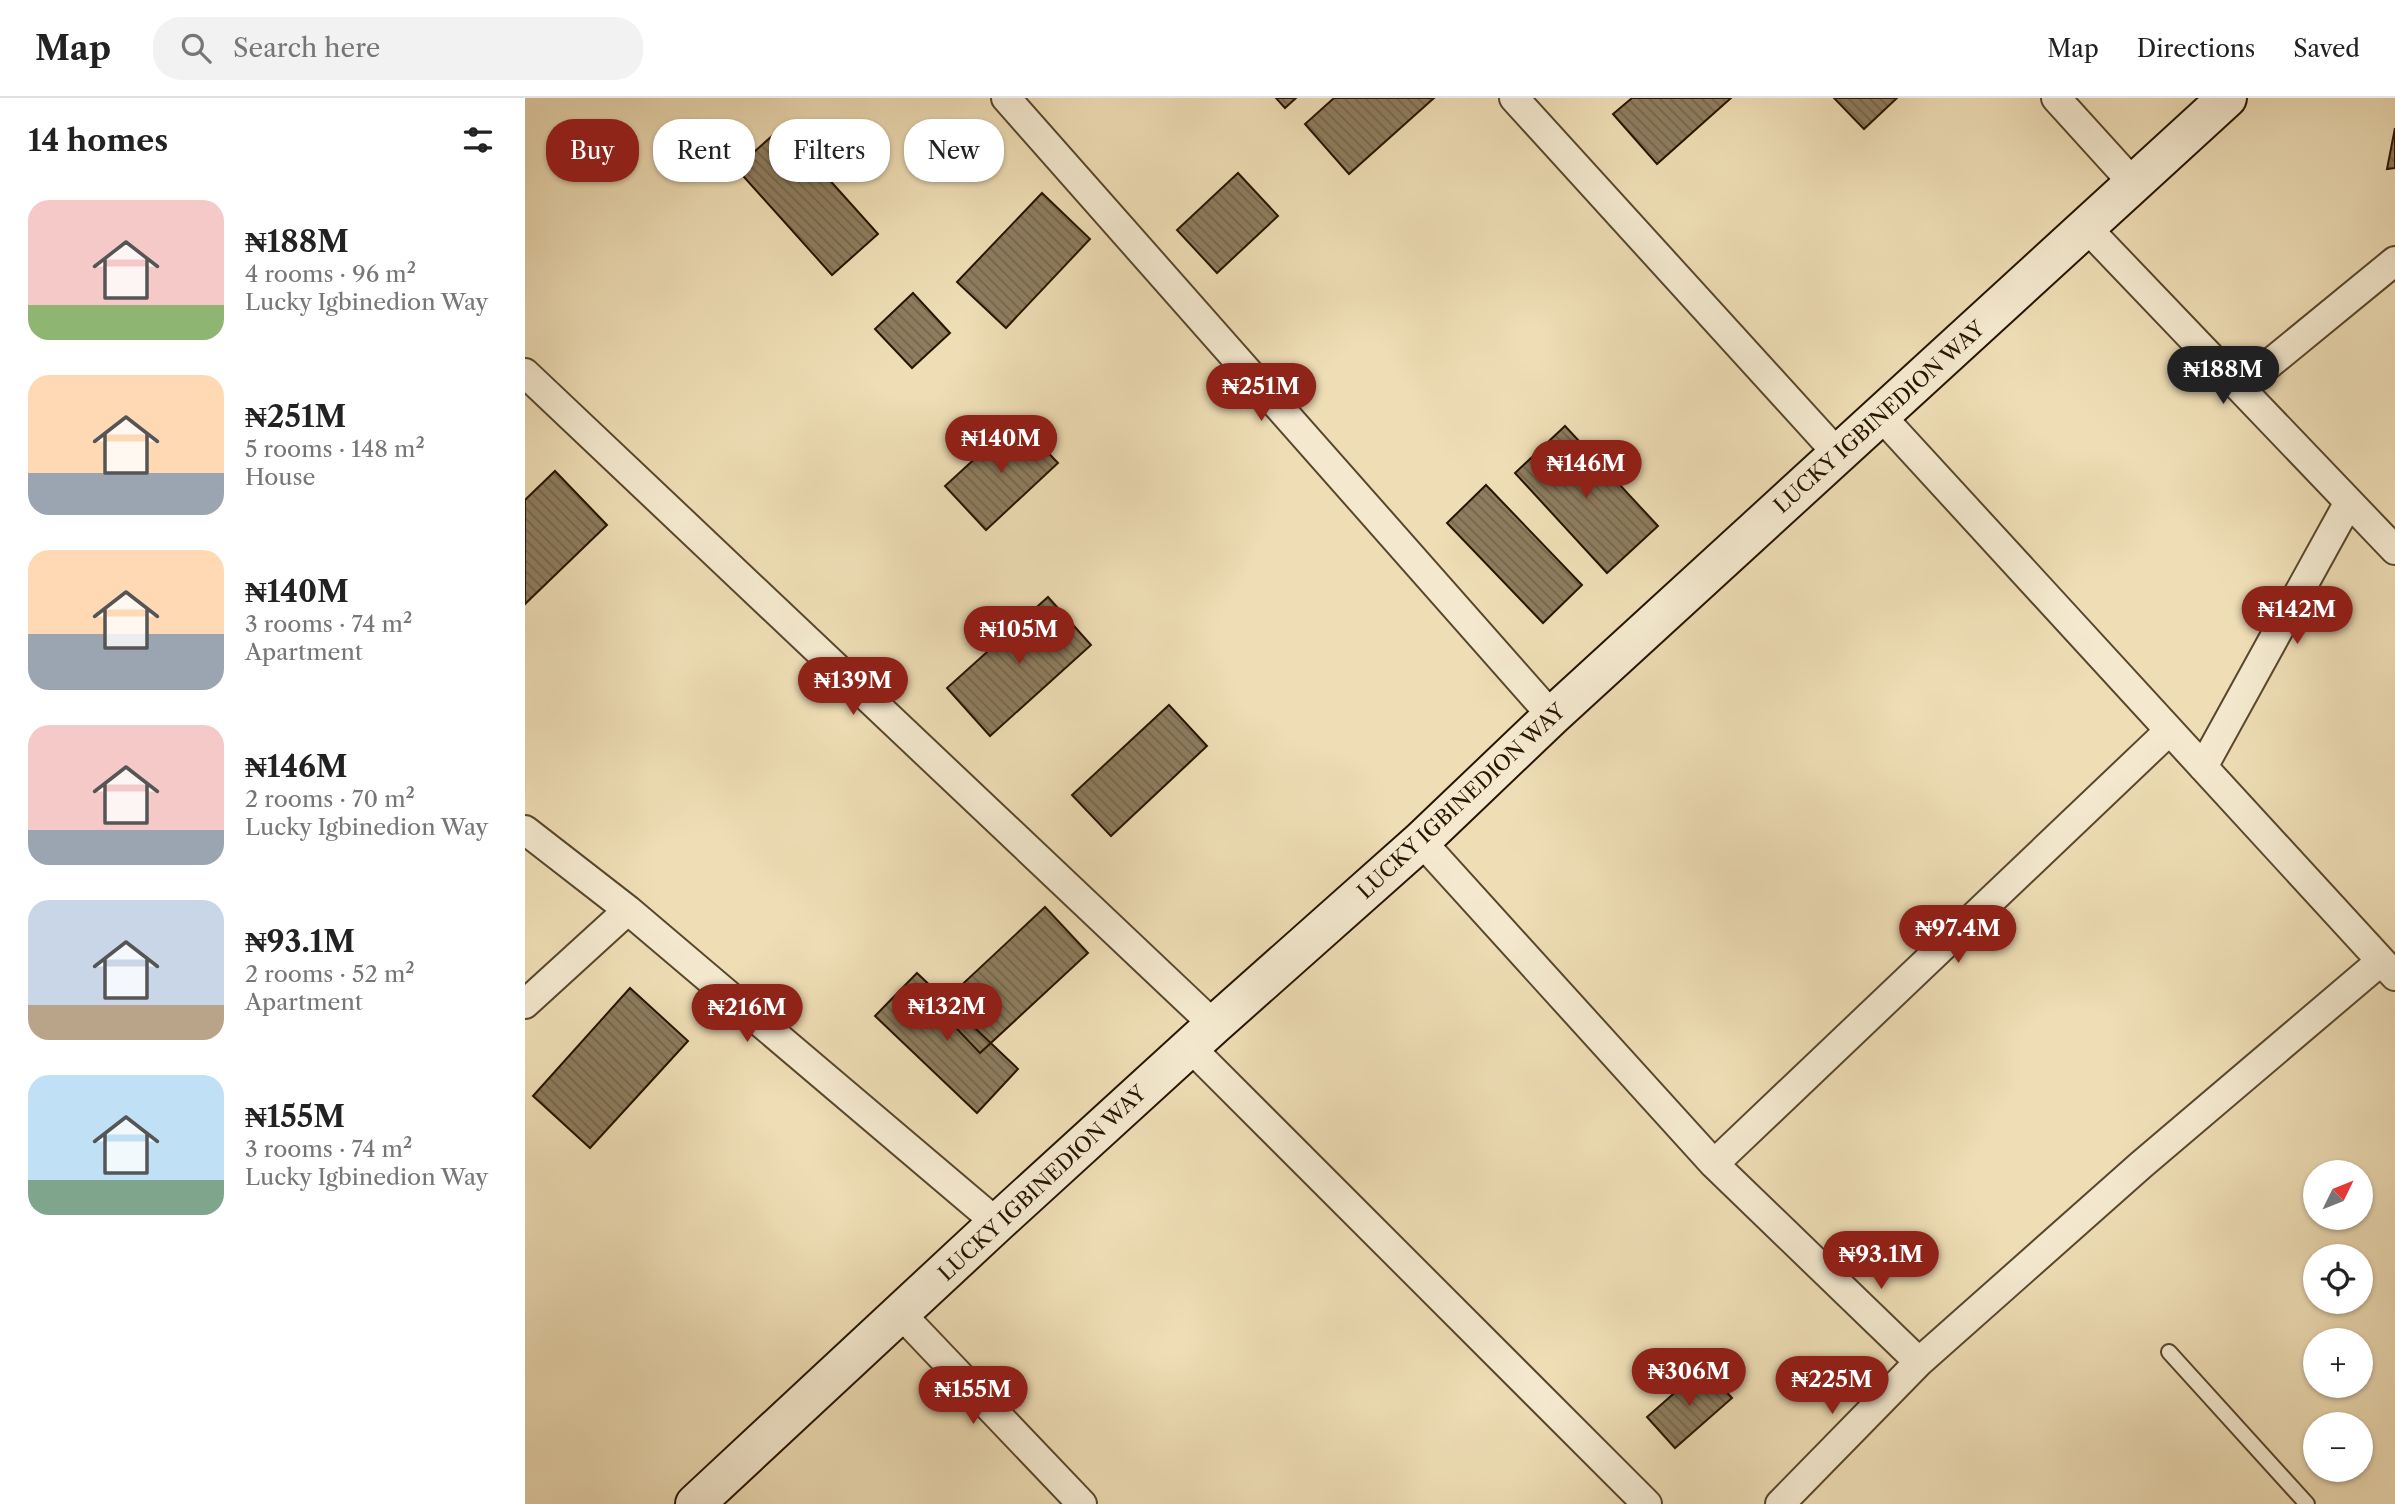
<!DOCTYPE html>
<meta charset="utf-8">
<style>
:root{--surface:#fff;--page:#f2f2f2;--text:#222;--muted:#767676;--line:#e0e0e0;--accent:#8f2418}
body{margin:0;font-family:"Libre Caslon Text",serif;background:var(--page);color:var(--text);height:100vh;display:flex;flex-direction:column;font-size:26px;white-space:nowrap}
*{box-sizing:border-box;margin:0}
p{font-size:23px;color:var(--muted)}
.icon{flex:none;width:38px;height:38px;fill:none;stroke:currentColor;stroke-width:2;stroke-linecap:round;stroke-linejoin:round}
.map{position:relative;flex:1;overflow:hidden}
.side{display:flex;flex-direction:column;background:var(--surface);width:525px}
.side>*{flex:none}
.guide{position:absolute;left:21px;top:21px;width:665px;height:63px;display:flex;gap:14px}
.needle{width:46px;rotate:47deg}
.controls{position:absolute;left:1778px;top:1062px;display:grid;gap:14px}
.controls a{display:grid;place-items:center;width:70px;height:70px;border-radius:50%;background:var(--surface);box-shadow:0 2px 5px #0004;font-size:35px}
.price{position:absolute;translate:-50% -60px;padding:0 16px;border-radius:24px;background:var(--accent);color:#fff;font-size:23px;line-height:46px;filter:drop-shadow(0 2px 4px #0008)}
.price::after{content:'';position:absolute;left:50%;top:42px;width:21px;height:16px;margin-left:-10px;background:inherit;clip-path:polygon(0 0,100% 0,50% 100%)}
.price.selected{background:#222;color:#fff}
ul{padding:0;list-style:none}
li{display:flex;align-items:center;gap:21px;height:175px;padding:0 28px}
li span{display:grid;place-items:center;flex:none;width:196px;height:140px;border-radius:21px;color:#555}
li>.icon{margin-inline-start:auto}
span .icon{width:84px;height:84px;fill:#fffc;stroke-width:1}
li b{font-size:30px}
h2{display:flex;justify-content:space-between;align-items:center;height:84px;padding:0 28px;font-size:30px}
.chip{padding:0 24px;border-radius:28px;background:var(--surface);box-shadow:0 2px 5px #0004;font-size:24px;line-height:63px}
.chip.selected{background:var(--accent);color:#fff}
header{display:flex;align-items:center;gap:42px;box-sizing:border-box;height:98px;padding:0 35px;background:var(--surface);border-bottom:2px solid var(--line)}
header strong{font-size:33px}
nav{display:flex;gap:38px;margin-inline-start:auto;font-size:24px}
.search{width:490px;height:63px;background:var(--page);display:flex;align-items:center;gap:18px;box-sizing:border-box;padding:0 24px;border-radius:28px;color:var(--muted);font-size:26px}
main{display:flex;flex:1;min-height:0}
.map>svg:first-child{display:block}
.building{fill:url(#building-back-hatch);stroke:#271500;stroke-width:2}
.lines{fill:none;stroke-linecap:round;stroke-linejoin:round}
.lane-casing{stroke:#59472d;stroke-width:18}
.street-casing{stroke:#59472d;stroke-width:32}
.secondary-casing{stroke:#271500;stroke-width:42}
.lane{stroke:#f4e9cf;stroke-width:14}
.street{stroke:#f4e9cf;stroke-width:28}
.secondary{stroke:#f4e9cf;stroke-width:38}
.labels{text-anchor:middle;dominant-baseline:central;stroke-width:5;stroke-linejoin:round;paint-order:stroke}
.street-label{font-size:21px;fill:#271500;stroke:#f4e9cf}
</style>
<header>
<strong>Map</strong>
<div class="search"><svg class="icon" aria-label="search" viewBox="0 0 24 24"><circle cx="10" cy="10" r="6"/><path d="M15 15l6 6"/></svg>Search here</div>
<nav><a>Map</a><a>Directions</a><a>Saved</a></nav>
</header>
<main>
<section class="side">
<h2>14 homes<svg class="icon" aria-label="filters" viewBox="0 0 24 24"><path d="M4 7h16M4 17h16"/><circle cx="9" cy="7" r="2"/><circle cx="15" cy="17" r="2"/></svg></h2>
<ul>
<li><span style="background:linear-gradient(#f6c9c9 75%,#8fb573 0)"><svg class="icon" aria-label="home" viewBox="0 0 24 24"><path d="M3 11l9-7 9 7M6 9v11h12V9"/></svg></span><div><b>₦188M</b><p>4 rooms · 96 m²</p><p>Lucky Igbinedion Way</p></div></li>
<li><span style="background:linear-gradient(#ffd9b3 70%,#9aa5b1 0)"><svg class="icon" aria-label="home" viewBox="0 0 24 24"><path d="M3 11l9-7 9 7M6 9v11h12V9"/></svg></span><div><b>₦251M</b><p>5 rooms · 148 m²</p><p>House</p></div></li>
<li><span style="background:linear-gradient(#ffd9b3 60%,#9aa5b1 0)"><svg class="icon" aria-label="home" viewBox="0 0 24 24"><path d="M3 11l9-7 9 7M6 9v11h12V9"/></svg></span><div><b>₦140M</b><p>3 rooms · 74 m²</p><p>Apartment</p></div></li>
<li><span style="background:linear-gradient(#f6c9c9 75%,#9aa5b1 0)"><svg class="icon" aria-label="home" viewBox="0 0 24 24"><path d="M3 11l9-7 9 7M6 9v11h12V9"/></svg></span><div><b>₦146M</b><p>2 rooms · 70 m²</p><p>Lucky Igbinedion Way</p></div></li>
<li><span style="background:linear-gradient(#c9d6e8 75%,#b9a48a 0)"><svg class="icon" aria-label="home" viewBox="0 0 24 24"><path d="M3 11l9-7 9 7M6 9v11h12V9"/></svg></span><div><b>₦93.1M</b><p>2 rooms · 52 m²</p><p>Apartment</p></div></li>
<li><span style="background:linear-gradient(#bfe0f5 75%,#7fa58c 0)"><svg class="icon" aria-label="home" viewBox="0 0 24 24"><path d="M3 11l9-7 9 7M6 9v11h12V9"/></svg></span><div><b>₦155M</b><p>3 rooms · 74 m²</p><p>Lucky Igbinedion Way</p></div></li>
</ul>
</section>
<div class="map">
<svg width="1870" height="1406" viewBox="0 0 1870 1406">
<defs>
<pattern id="building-back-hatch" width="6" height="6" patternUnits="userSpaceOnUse" patternTransform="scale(1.75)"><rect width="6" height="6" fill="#8e7d5e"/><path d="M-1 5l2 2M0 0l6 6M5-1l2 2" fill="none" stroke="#74654b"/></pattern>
</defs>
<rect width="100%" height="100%" fill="#eeddb5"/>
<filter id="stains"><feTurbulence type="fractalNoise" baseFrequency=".00286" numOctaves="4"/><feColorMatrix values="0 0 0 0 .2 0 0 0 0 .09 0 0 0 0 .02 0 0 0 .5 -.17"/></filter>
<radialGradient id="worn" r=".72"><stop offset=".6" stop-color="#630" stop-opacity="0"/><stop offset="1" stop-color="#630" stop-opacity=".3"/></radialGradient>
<path class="building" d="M751,0h20l-11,10z
M809,0h100l-85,76 -44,-50z
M1107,0h99l-74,66 -44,-50z
M1309,0h63l-33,31z
M257,29l96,107 -46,41 -96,-107z
M1870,30v40l-8,1z
M713,75l40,43 -61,57 -40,-43z
M517,95l48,46 -84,89 -49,-46z
M388,195l37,40 -38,35 -37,-39z
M492,322l41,43 -72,67 -41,-44z
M1040,328l93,100 -51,47 -92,-100z
M30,373l52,54 -82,79v-104z
M961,387l96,100 -39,38 -96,-100z
M523,499l43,48 -101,91 -43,-48z
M644,607l38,41 -96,90 -39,-41z
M520,809l43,46 -108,100 -43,-45z
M392,875l101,96 -41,44 -102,-97z
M105,890l58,53 -98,107 -57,-52z
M1179,1269l28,31 -57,50 -28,-31z"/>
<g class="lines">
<g class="lane-casing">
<path id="lane" d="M1644,1254l138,152"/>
</g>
<g class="street-casing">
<path id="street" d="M481,0l546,618
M989,0l324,356
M1531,0l78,86
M1561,129l309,323
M0,275l689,652
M1715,290l155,-127
M1355,317l515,561
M1678,669l146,-265
M0,732l103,80 369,313
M896,743l293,323 205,198 222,-197 240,-204
M0,906l103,-94
M665,949l457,457
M1189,1066l455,-433
M375,1215l182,191
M1255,1406l139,-142"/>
</g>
<g class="secondary-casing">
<path id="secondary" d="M170,1406l302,-281 217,-198 207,-184 131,-125 675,-618"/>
</g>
<use href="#lane" class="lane"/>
<use href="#street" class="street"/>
<use href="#secondary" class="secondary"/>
</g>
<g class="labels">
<g class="street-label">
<text transform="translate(1354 319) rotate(-42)">LUCKY IGBINEDION WAY</text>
<text transform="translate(936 703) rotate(-43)">LUCKY IGBINEDION WAY</text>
<text transform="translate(517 1085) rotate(-43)">LUCKY IGBINEDION WAY</text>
</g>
</g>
<rect width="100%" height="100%" filter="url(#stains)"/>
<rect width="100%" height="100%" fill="url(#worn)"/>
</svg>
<div class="controls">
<a><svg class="needle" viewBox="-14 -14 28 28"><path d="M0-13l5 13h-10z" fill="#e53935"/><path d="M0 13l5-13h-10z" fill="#767676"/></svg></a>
<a><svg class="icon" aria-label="locate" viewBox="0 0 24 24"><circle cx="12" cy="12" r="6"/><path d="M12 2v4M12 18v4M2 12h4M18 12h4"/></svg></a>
<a>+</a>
<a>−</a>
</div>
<b class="price selected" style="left:1698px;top:308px">₦188M</b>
<b class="price" style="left:736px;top:325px">₦251M</b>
<b class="price" style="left:476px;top:377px">₦140M</b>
<b class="price" style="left:1061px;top:402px">₦146M</b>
<b class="price" style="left:1772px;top:548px">₦142M</b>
<b class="price" style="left:494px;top:568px">₦105M</b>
<b class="price" style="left:328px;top:619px">₦139M</b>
<b class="price" style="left:1433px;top:867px">₦97.4M</b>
<b class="price" style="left:422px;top:945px">₦132M</b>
<b class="price" style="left:222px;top:946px">₦216M</b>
<b class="price" style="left:1356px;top:1193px">₦93.1M</b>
<b class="price" style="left:1164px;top:1310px">₦306M</b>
<b class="price" style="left:1307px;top:1318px">₦225M</b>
<b class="price" style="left:448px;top:1328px">₦155M</b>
<div class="guide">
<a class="chip selected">Buy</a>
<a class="chip">Rent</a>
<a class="chip">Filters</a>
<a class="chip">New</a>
</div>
</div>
</main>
